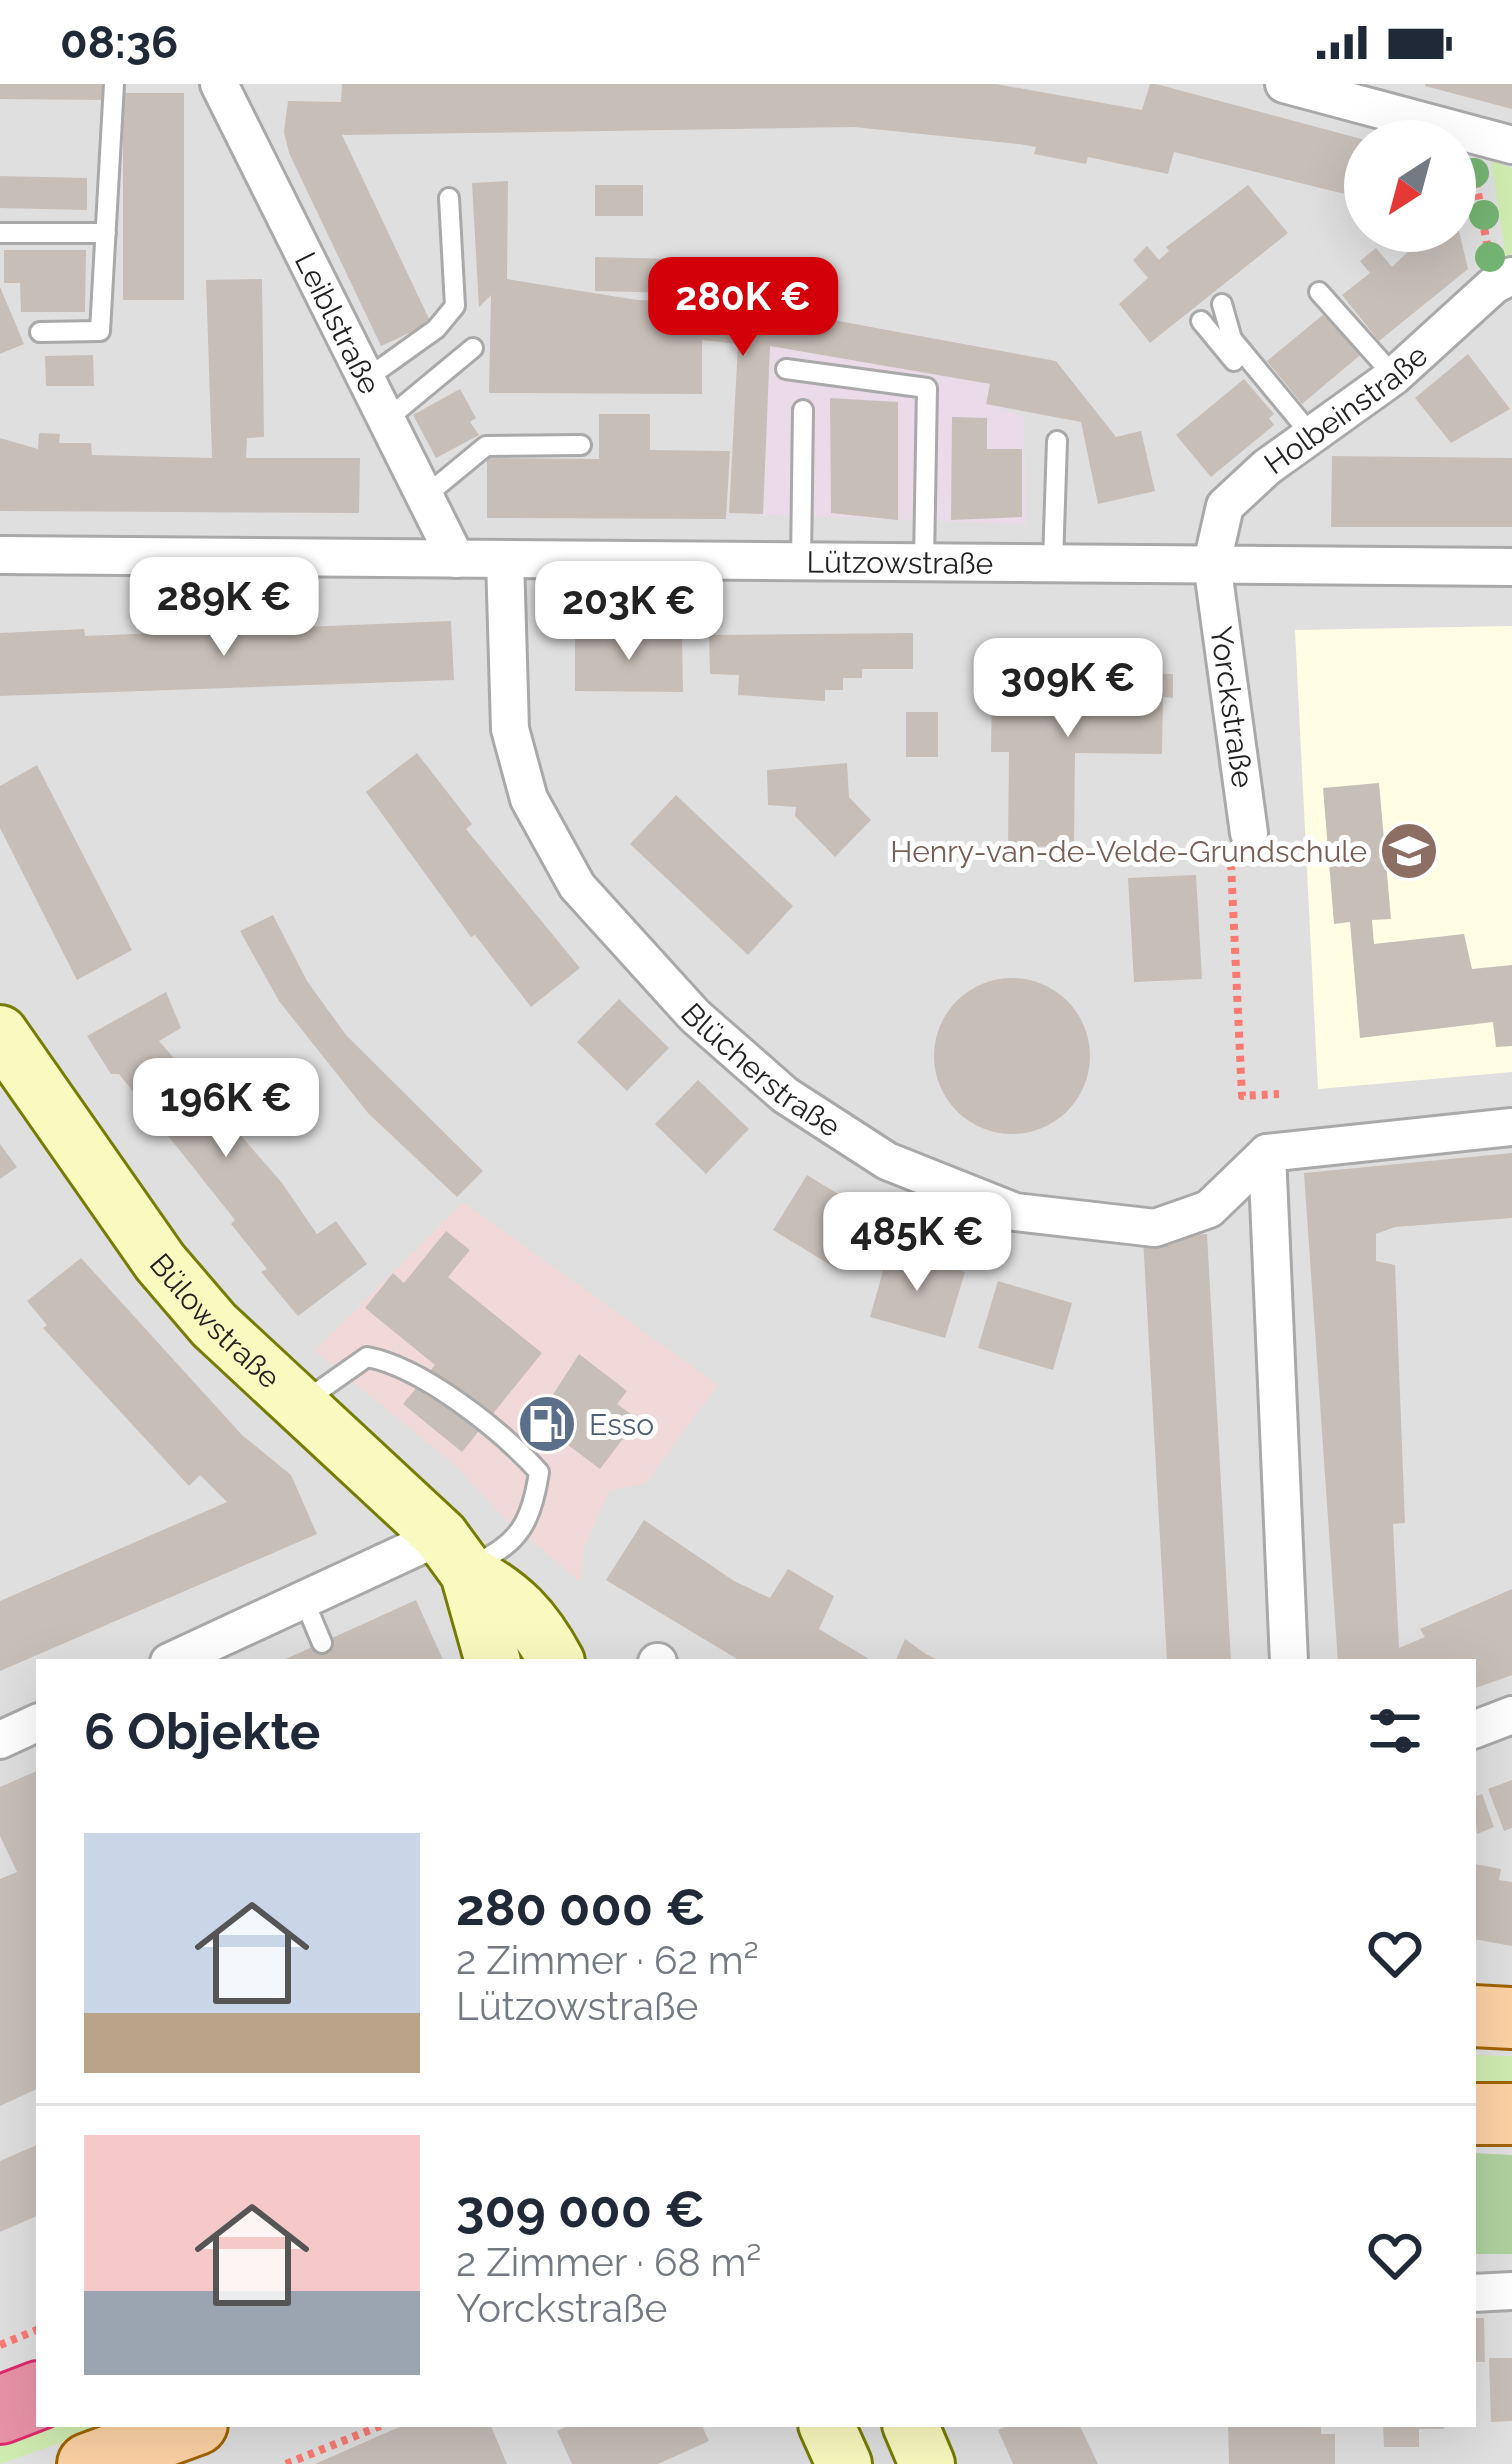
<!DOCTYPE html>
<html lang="de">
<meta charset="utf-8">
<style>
:root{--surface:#fff;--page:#f6f6f7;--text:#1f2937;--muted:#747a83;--line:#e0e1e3;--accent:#d40009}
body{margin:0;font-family:Raleway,sans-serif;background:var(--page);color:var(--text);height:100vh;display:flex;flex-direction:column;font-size:45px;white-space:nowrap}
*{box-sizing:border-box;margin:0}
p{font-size:39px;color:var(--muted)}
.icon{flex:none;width:66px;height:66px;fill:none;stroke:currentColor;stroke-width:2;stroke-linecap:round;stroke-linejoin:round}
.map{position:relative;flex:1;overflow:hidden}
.details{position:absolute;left:36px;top:1575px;width:1440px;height:768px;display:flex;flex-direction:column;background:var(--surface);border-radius:0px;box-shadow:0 12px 48px #0002}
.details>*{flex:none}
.needle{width:78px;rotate:216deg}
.fabs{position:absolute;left:1344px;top:36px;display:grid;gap:24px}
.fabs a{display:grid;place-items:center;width:132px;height:132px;border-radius:50%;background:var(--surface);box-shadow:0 12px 48px #0002;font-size:60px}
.price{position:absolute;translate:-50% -102px;padding:0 27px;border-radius:24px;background:#fff;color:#222;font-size:39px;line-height:78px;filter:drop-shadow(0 3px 6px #0008)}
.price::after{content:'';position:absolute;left:50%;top:72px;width:36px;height:27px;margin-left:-18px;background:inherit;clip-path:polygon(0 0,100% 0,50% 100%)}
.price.current{background:var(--accent);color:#fff}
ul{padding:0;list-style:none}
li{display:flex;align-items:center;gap:36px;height:300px;padding:0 48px}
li+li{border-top:3px solid var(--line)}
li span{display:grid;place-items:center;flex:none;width:336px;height:240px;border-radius:0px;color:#555}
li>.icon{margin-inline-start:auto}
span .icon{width:144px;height:144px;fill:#fffc;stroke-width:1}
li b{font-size:51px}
h2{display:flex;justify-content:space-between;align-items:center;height:144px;padding:0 48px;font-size:51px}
.status{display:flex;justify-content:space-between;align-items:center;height:84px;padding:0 60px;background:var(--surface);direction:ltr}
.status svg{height:33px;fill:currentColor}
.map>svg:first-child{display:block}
.residential{fill:#e0dfdf;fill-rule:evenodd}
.commercial{fill:#f2d9d9}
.industrial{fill:#ebdbe9}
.education{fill:#fffee5}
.grass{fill:#cfebb0}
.forest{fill:#afd19e}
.building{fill:#c7beb8}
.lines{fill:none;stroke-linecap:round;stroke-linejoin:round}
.lane-casing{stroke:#a9a9a9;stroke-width:24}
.street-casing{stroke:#a9a9a9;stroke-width:42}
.secondary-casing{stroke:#757d05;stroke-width:60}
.primary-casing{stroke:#a06400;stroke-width:66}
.highway-casing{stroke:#dc2a6e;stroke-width:72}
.path{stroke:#fa7a72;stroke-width:8;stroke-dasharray:6 6;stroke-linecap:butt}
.lane{stroke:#fff;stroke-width:18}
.street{stroke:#fff;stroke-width:36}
.secondary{stroke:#f9fabf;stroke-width:54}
.primary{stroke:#fcd2a4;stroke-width:60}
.highway{stroke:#e892a6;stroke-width:66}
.tree{fill:#74b472}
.labels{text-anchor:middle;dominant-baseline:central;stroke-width:10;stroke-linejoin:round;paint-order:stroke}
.street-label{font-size:30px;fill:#222;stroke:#fff}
.education-label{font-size:30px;fill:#785e54;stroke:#fff;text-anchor:end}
.service-label{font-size:30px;fill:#4e5e75;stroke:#fff;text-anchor:start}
</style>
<div class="status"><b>08:36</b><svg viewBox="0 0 49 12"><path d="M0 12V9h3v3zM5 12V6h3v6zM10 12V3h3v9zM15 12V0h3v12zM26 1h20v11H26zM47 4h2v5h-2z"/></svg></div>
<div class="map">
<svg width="1512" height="2380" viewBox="0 0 1512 2380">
<rect width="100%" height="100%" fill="#f2efe9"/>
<path class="residential" d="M0,0h1512v2380h-1512zM1365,57h90v90h-90zM39,1578h1434v762h-1434z"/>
<path class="commercial" d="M463,1118l255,183 -73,99 -35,6 -26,57 -3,35 -74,-61 -53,-57 -139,-113z"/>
<path class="industrial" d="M740,219l255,46 -8,54 37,14 2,107 -297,-11z"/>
<path class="education" d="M1512,542v446l-194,17 -23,-459z"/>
<path class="grass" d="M1491,77l21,7v85l-6,4z
M1473,1971l39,1v33l-39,1z
M39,2340h76l-115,40v-28z"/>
<path class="forest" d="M1473,2069l39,2v99h-39z"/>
<path class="building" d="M0,0h102v16l-102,-1z
M342,0h654l146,26 8,-26h6l209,56v59l-191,-47 -6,22 -80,-17 -2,7 -52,-10 2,-7 -17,-3 -165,-17 -512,8 89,188 -50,23 -92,-193 -5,-21 4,-31 53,1z
M1425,0h87v25l-87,-23z
M123,9h61v207h-61z
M0,92l87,2v32l-87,-2z
M508,97l-1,98 130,21 103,3 316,58 60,76 25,-6 14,60 -57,13 -17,-82 -95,-18 4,-20 -220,-38 -7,168 -34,-1 9,-169 -36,-4v54l-213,-1 2,-98 -12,12 -7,-124z
M595,101h48v31h-48z
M1248,101l40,48 -138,110 -31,-39 29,-26 -15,-18 14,-14 12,14 10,-9 -3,-4z
M1407,147h52l9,38 -89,72 -37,-46 28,-22 -10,-12 16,-13 16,19 19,-18z
M4,166h82l-1,62h-64l-1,-29h-16z
M595,173l80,2 -1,34 -79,-2z
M262,195l2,158 -17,1 -1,20h114l-1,55 -359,-2v-73l38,11 1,-16 21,1 -1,9h32l1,12 120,3 -6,-178z
M0,203l24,57 -24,10z
M1330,225l35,42 -63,53 -35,-43z
M1468,270l42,55 -59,34 -36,-45z
M93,271l1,31h-48l-1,-30z
M1244,295l30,35 -5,4 5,7 -63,52 -35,-42z
M460,305l16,29 -6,4 9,13 -43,23 -23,-43z
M830,314l68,4v118l-67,-7z
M599,330h51v36l80,1 -4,68 -239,-1v-60l112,1z
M952,333l35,1v31h35v68l-71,3z
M1332,372l180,2v69h-181z
M451,537l3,59 -454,16v-63l84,-4 1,7z
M575,549l107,1 1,58 -108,-1z
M913,549v36h-51v9h-19v12h-18v11l-87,-6 1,-20 -29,-1 -1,-39z
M1006,587l167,3v24l-10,-1 -1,57 -87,-1 -1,94 -66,-1 1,-94h-18l1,-65h14z
M906,628h32v45h-32z
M417,669l55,71 -6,5 114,139 -49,39 -56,-72 -4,2 -105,-145z
M847,679l2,34 22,23 -36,37 -40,-41 1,-9 -28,-2 -1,-35z
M37,681l95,185 -55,30 -77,-152v-42z
M1379,699l12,136 -19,1 2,24 90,-10 8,35 40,-4v81l-16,1 -3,-25 -133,16 -10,-116 -16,2 -11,-136z
M676,711l117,111 -45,49 -118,-111z
M1196,791l6,104 -68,3 -6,-104z
M273,831l34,66 39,54 137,136 -26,26 -89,-84 -89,-112 -39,-70z
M934 972a78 78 0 1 1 156 0a78 78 0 1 1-156 0Z
M166,908l15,36 -22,13 123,142 35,51 19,-13 31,43 -69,52 -37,-44 6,-3 -36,-45 4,-4 -116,-146h-8l-24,-38z
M619,915l50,49 -42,43 -50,-49z
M698,996l51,49 -43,45 -51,-50z
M0,1060l17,23 -17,12z
M1512,1069v65l-117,9 -19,7v27l19,4 10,258 -12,1 6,124 26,-11 -5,-8 92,-40v86l-39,14v-27h-135l-34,-489z
M807,1091l64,39 -34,55 -64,-39z
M446,1147l24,19 -22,27 94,76 -80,99 -59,-48 32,-39 -70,-57 28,-35 11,10z
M1207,1150l24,428h-64l-24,-424z
M889,1166l76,22 -20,66 -75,-21z
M81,1174l161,177 49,40 26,59 -317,137v-70l227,-99 -27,-27 -11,11 -146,-158 4,-3 -20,-24z
M998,1197l74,22 -19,67 -75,-22z
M579,1270l48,37 -10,13 21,15 -38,50 -64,-48z
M644,1436l90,61 36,17 18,-29 46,27 -15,33 55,33h-132l-136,-82z
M416,1516l28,62h-165z
M905,1555l21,15 16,8h-47z
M39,1686v318l-39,18v-227l17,-7 -17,-36v-49z
M1512,1696v48l-8,3 -16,-42z
M1482,1710l12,33 -17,7 -4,-37z
M1475,1780l26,5 -2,11 13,2v64l-39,-7z
M39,2060v71l-39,17v-71z
M1473,2234h11l1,44h-12z
M1489,2274h23v63l-21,1z
M406,2340h84l17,40h-192z
M572,2340h129l8,17 -51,23h-86l-15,-33z
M1011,2340h68l19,40h-85l-15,-34z
M1228,2340h93v10h14v30h-106z
M1383,2340h61v5h-25v18h-35z"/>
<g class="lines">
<g class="lane-casing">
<path id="lane" d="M1,149h105
M1319,208l75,84
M1222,220l10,35 81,98
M1201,237l33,40
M40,248l60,-1 14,-247
M786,285l141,19 -3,173
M366,295l70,-50 19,-23 -6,-108
M386,336l87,-72
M424,413l62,-51 95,-1
M801,477l2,-151
M1053,478l4,-121
M303,1318l64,-45c55,10 134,73 172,115 -7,48 -19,72 -65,92
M304,1516l18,43"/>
</g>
<g class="street-casing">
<g id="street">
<path id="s1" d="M219,0l237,475"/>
<path d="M1284,0l228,61"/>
<path id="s2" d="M0,471l1512,12"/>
<path id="s3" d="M505,475l5,170 19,70 48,87 118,130 90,79 102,66 128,51 140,16 54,-19 58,-56 245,-26"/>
<path id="s4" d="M1249,749l-37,-270 13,-57 42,-39 127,-91 100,-91 18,-9"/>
<path d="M1267,1069l22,509"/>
<path d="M169,1578l272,-126"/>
<path d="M657,1578h1"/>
<path d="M1473,1646l39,-15"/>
<path d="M0,1656l39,-18"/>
<path d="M1473,2209l39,-2"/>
</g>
</g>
<g class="secondary-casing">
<g id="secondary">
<path id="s5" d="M0,949l160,229 54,63 227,211 27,37 25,89"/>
<path d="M468,1489c43,22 66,46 89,89"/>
<path d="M826,2340l18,40"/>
<path d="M910,2340l17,40"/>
</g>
</g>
<g class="primary-casing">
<path id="primary" d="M1473,1932l39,2
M1473,2030h39
M88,2380l109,-40"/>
</g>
<g class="highway-casing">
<path id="highway" d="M0,2326l39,-15"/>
</g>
<path class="path" d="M1474,86l14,80
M1231,780l11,232 37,-2
M0,2261l39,-16
M286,2380l99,-40"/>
<use href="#lane" class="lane"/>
<use href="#street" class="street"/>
<use href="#secondary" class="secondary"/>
<use href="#primary" class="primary"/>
<use href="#highway" class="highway"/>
</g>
<g class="tree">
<circle cx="1474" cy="89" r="15"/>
<circle cx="1484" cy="131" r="15"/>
<circle cx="1490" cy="173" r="15"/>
</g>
<defs>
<g id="school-disc" transform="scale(3)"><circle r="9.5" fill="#8d6e63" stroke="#fff"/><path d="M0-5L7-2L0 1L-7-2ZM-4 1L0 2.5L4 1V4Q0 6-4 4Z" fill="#fff"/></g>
<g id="fuel-disc" transform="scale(3)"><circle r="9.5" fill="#5c6f8a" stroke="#fff"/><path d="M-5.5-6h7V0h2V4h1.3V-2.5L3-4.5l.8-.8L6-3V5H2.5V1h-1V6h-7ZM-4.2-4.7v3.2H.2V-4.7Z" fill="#fff"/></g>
</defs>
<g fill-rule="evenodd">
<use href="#school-disc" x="1409" y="767"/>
<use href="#fuel-disc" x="547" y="1340"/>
</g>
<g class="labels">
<g class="street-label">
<text stroke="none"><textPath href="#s1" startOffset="267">Leiblstraße</textPath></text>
<text stroke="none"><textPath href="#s4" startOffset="486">Holbeinstraße</textPath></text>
<text stroke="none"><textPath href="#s2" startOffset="900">Lützowstraße</textPath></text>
<text transform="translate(1232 623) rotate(82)">Yorckstraße</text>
<text stroke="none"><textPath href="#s3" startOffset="603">Blücherstraße</textPath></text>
<text stroke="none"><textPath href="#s5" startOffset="360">Bülowstraße</textPath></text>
</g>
<g class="education-label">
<text x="1367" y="767">Henry-van-de-Velde-Grundschule</text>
</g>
<g class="service-label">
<text x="589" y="1340">Esso</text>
</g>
</g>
</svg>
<div class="fabs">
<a><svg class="needle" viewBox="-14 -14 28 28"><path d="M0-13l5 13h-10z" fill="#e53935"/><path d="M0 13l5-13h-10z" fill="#747a83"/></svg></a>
</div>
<b class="price current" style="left:743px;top:275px">280K €</b>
<b class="price" style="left:224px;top:575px">289K €</b>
<b class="price" style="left:629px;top:579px">203K €</b>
<b class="price" style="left:1068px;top:656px">309K €</b>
<b class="price" style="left:226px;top:1076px">196K €</b>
<b class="price" style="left:917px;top:1210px">485K €</b>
<section class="details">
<h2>6 Objekte<svg class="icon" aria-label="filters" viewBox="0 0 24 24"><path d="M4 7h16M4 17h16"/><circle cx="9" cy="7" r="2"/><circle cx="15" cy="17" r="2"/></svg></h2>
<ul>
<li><span style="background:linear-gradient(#c9d6e8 75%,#b9a48a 0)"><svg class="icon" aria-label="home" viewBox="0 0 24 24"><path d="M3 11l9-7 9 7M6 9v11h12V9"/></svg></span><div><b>280 000 €</b><p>2 Zimmer · 62 m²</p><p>Lützowstraße</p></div><svg class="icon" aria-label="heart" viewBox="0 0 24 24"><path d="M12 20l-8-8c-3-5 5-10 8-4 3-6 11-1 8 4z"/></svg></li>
<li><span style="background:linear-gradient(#f6c9c9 65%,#9aa5b1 0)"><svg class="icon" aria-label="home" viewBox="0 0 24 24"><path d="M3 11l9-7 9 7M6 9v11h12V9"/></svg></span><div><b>309 000 €</b><p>2 Zimmer · 68 m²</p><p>Yorckstraße</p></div><svg class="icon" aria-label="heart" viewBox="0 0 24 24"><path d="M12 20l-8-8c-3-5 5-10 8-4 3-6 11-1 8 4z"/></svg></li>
</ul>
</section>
</div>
